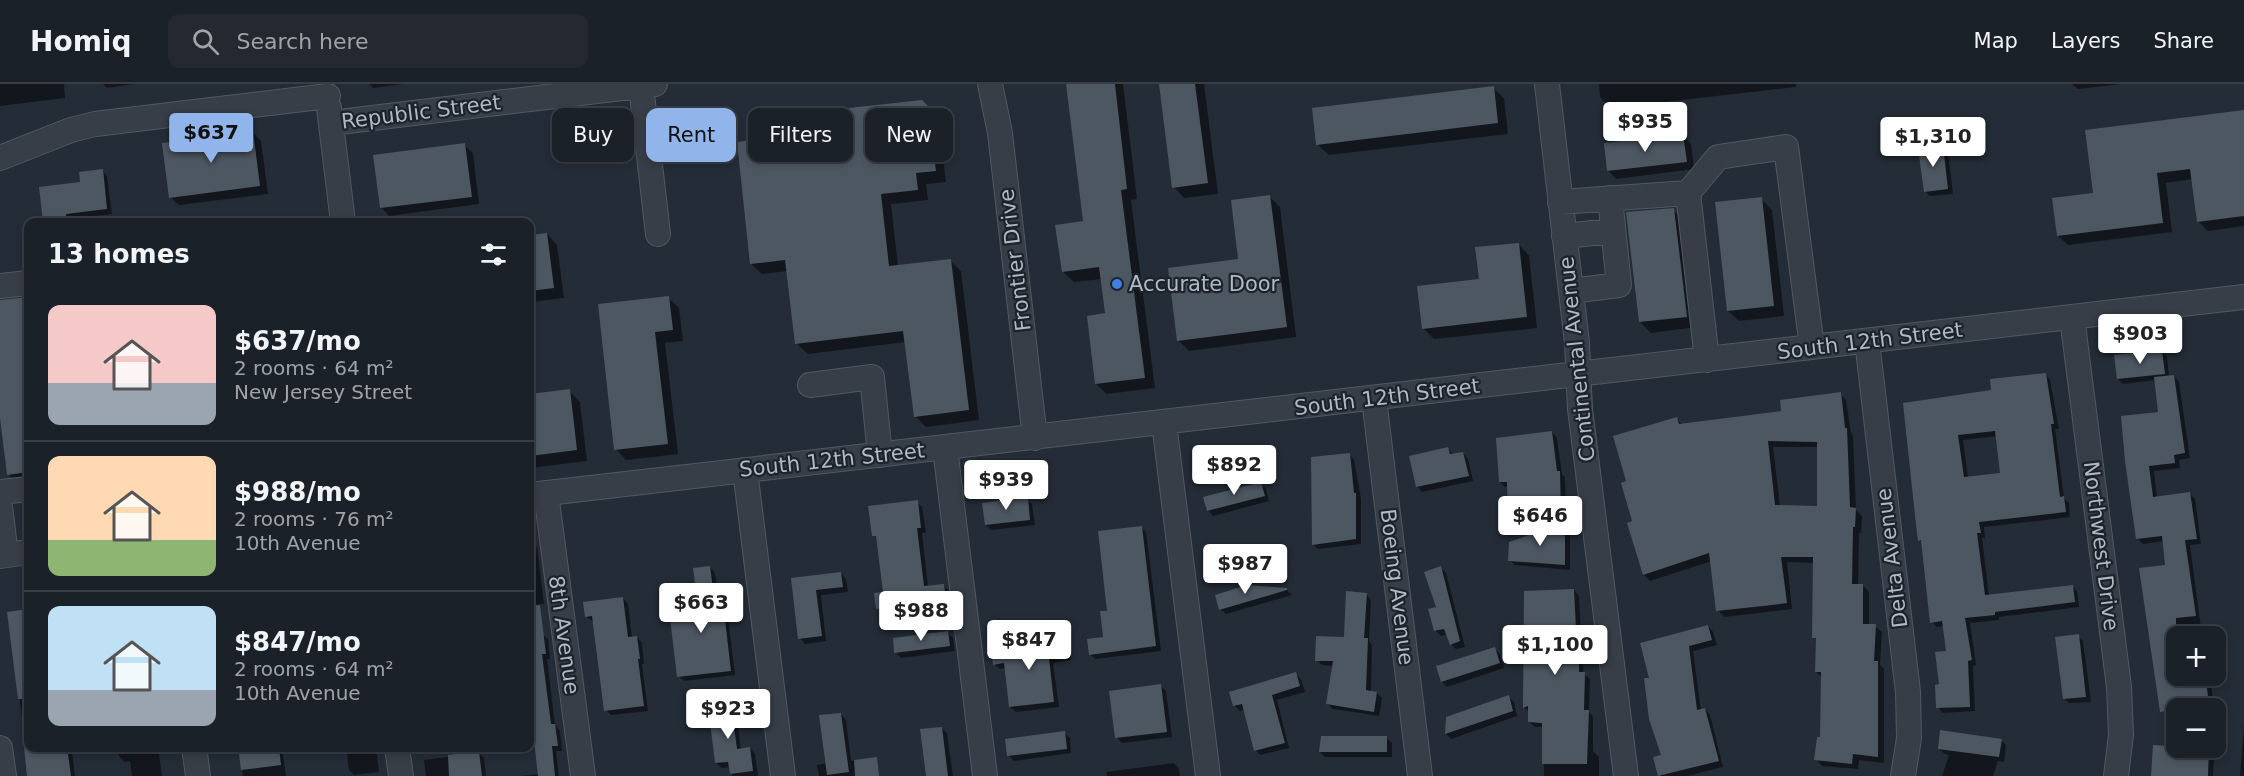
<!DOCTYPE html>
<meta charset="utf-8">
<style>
:root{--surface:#1b2129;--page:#242931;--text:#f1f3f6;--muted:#a0a3a8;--line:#393e46;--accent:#91b5ea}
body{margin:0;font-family:"DejaVu Sans",sans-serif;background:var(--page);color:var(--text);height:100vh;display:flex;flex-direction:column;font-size:22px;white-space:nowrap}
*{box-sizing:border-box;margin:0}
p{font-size:20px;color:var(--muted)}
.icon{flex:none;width:33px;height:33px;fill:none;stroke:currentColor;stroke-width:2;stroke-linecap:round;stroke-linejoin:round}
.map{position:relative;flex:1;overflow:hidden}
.details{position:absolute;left:24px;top:134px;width:510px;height:534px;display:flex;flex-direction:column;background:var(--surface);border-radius:12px;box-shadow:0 3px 9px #0003,0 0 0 2px var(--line)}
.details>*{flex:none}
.hud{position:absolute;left:552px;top:24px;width:570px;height:54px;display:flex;gap:12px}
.fabs{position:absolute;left:2166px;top:542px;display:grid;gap:12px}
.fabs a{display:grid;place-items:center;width:60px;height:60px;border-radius:12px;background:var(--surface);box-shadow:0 3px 9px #0003,0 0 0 2px var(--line);font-size:30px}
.price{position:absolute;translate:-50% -51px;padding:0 14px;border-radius:6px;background:#fff;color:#222;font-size:20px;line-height:39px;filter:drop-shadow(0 2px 3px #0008)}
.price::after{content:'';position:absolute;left:50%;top:36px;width:18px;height:14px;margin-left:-9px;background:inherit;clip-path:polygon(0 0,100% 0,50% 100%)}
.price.on{background:var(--accent);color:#111}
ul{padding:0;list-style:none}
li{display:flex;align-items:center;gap:18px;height:150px;padding:0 24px}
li+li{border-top:2px solid var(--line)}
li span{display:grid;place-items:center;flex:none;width:168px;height:120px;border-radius:12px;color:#555}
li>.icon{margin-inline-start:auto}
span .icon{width:72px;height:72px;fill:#fffc;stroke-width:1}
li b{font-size:26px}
h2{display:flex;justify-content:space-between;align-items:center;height:72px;padding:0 24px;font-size:26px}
.chip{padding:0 21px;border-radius:12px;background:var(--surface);box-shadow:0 3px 9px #0003,0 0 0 2px var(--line);font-size:21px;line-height:54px}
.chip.on{background:var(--accent);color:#111}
header{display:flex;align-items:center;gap:36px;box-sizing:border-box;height:84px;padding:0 30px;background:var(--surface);border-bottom:2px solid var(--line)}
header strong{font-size:28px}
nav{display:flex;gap:33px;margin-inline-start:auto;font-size:21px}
.search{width:420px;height:54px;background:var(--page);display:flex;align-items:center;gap:15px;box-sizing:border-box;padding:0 21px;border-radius:12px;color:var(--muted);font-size:22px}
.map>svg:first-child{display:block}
.shadow{fill:#0007;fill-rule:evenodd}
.building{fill:#4d5762;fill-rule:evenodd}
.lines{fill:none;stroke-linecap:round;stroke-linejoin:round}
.minor-casing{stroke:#525962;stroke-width:26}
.minor{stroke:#373e47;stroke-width:24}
.shop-dot{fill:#3f7fe0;stroke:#1d232c;stroke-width:2}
.labels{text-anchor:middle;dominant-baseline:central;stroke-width:4.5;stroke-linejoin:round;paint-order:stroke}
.street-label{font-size:21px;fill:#b2b9c3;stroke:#1d232c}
.poi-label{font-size:21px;fill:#b2b9c3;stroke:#1d232c;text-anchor:start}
</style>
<header>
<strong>Homiq</strong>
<div class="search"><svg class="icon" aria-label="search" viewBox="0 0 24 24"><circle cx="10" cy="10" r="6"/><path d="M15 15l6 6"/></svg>Search here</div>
<nav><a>Map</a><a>Layers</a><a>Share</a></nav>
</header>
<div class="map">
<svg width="2244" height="692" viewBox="0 0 2244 692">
<rect width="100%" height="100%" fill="#242c37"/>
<path class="shadow" d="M0,0h64l1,14 -65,8z
M103,0h30l-26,4z
M370,0h33l-30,4z
M1067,0h56l14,115 -6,1 24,188 -48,6 -11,-10 11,-69 -5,-36 -28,3 -11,-10 22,-50z
M1161,0h43l14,110 -34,4 -10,-11z
M1599,0h197v3l-185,21 -11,-11z
M2072,0h50l-44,5z
M1493,4l11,10 4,36 -179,21 -11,-10z
M921,18l17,16 8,64 -20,2 2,16 -37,4 7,62 52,-6 11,11 18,149 -53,7 -11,-11 -9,-74 -98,12 -11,-10 -9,-73 -26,3 -11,-10 10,-123z
M2244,28v114l-36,5 -10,-10 -5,-42 -27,4 6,49 -104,13 -10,-9 37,-42z
M253,49l8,8 7,53 -89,11 -9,-8z
M1683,51l8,9 3,25 -78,10 -8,-9z
M464,61l9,8 6,51 -90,12 -8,-9z
M1943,63l5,5 5,42 -23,2 -5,-5z
M102,86l5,6 5,38 -41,5v3h-26z
M1270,113l10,10 16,130 -107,14 -10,-10 -9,-72 69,-9z
M1761,115l11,11 12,106 -45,5 -11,-10z
M1673,126l11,11 13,106 -46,6 -11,-11z
M547,150l10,11 7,53 -34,4v-66z
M1518,160l11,11 8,73 -103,11 -11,-11 57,-48z
M668,214l11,10 4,33 -18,2 13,111 -52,6 -10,-11 -16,-144z
M28,215v185l-9,1 -11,-11 -8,-69v-104z
M2162,268l5,5 2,20 5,-1 5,6 11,76 -11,2 1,8 -26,3 3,27 33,-4 5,5 6,45 -11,1 12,91h-26v39h34l4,33h-38v7l-9,1 -5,-5 5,-144 -3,-26 -21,3 -5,-5 -12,-78 33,-48 -3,-33 -33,4 -5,-5z
M2045,290l5,6 9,49h-4l9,69 5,5 1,14 -86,10 1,11h-3l7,58 83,-10 5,5 2,16 -80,10v3l-29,3 6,42 -3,1 2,45 -32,2 -5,-6 10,-55 -4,-26 -7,1 -5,-5 -9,-79 -4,-3 -14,-136 88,-13zM1997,352l5,38 -34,4 -5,-38z
M569,307l11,11 7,59 -57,7v-72z
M1840,310l6,6 5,33 2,3 3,74 6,6 -1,17h-2l-1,53h5l6,6v34h6l7,6 -2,33 4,4v94l-25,-3 -1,9 -36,-3 -6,-7 5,-20 2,-61 -7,-6 1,-32 -3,-3 1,-74 -28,-1 5,47 -68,8 -6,-7 -6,-49 -62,20 -6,-6 -16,-51 6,-2 -6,-40 49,-63 6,6 100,-13zM1773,363h45l1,61 -39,-2z
M1552,348l5,6 5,36 3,3 1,44 -52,6 -5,-5v-35h-4l-5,-5z
M1448,365l6,6 9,-2 5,6 5,22 -51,11 -5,-6z
M1349,370l5,6 7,39v45l-43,5 -5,-5z
M1260,399l6,6 3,12 -56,15 -5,-6z
M1027,415l5,5 3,21 -44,5 -5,-5z
M917,418l5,5 4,26h-4l6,54 16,-1 5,5 2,14 -68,8 -5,-5 6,-15 -6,-54 -4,-4z
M1565,439l5,5v42l-55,-5 -6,-5z
M1141,443l5,5 15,119 -66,8 -5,-5 15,-16 4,-26z
M531,457l6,6 7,57 -14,1v-63z
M710,483l5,6 5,40h3l5,5 7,57 -51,6 -5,-5 21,-61z
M1441,484l5,5 19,74 -9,2 -5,-5 -4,-10 -6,2 -6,-6z
M841,489l5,6 2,13 -27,3 5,46 -21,3 -5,-6 -8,-59z
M1286,505l6,6 -66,19 -6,-5z
M1574,506l5,6 2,38 3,3 -1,37 7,5 -1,33 4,5v34l6,6v19h-55l-1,-49h-8l-6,-5v-10l-5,-5z
M1366,510l5,6 -2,41 3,4 -1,47 6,1 5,5 -3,18 -46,-7 -5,-5 5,-38 -11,-1 -5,-5 28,-21z
M623,514l5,6 4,34 5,-1 5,6 2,21h-2l6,47 -37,4 -5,-5 -12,-88 -7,-5z
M28,527v136h45l1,6h-2l3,23h-47l-3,-37 -17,-126z
M1708,542l5,6 4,13 -24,6 8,60 4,-2 5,6 13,52 -36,9h-28l-4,-18 8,-2 -12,-77z
M948,549l5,5 2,13 -54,7 -5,-6z
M542,550l6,5 2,20h-3l8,66 5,6 2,20h-6l3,25h-38l19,-2 -10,-72v-67z
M2078,552l5,5 8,61 -22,1 -5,-5z
M1064,558l5,5 2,13 -18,3 6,44 -43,5 -6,-5 -4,-39 -6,1 -6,-5z
M1494,565l6,5 4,14 -57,19 -5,-5z
M1296,590l5,5 4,13 -28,8 12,48 -29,7 -5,-5 -10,-41 -5,2 -6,-6z
M1161,602l5,5 6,46 -50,6 -5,-6z
M1509,613l5,5 3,14 -66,23 -5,-5z
M731,620l5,6 5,40 9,-2 5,6 3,22h-26l-2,-9 -8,1 -6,-5z
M841,630l5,6 5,41 16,-2 6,6 1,11h-55l-2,-11 10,-2z
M2244,640v52h-4z
M941,644l6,5 6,43h-27h2z
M1064,649l6,5 1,15 -57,8 -5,-6z
M1386,653l6,6v14h-67l-5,-5z
M2171,653l5,1v9h26v3l6,1 6,5 -1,20h-60l1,-29 17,1z
M2001,656l5,5 -2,17 -6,-1 -5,15h-51l7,-21 -4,-1 -6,-5z
M118,663h40l4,29h-30l-2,-15 -6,1 -5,-6z
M240,663h42l4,29h-43z
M346,663h30l3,25 -25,3 -5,-5z
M479,669l5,5 2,18h-60l-2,-16z
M1174,679l5,6 1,7h-73l-1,-4z"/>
<path class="building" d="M1066,0h49l12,105 -6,1 24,188 -50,6 -8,-68 18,-3 -6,-46 -37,5 -7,-47 28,-4z
M1159,0h36l13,99 -36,5z
M1494,2l4,37 -182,22 -4,-37z
M922,16l6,6 8,65 -20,2 2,17 -37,4 8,72 62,-7 18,151 -55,7 -11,-86 -108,13 -10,-84 -35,4 -13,-122 23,-3 -2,-21z
M2244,26v106l-47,6 -7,-53 -33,4 6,50 -106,13 -5,-38 41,-5 -8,-63z
M253,47l7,55 -91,12 -7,-55z
M1683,50l4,28 -80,9 -3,-28z
M465,59l7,54 -92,11 -7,-53z
M1943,61l5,44 -24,3 -6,-44z
M103,85l4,40 -41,5 1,8h-24l-4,-35 41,-5 -1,-10z
M1270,111l17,132 -110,14 -9,-73 70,-9 -7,-59z
M1762,113l12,109 -47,5 -12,-109z
M1674,124l13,109 -48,5 -13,-110z
M547,149l7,55 -24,3v-56z
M1519,159l8,74 -105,12 -5,-43 62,-7 -4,-32z
M669,212l4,34 -18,2 13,112 -54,6 -16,-146z
M28,213v175l-21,3 -7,-57v-118z
M2162,266l3,24 -48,5 -3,-24z
M2046,289l8,51h-3l9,73 4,-1 2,16 -87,10 2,11h-4l8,62 88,-10 2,17 -80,10v3l-30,3 7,42 -4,1 2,46 -34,1 -1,-23 4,-1 -4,-32 11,-1 -4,-30 -12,2 -9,-83 -3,1 -2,-16 -13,-122 88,-13 -1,-11zM1995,347l5,42 -36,4 -6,-42z
M2174,291l11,78 -11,2 1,8 -26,3 4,31 37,-5 7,47 -12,1 11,76 -20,2v65l30,-4 3,27 -33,2v2l-16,2 -21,-144 26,-3 -3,-29 -26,3 -11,-78 -4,-45 37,-4 -4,-35z
M570,305l7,61 -47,6v-62z
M1841,308l4,36h2l3,79 6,1 -1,19h-2l-1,57h11v40h13l-2,37h4v96l-25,-3 -1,10 -38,-4 3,-23h3l1,-65h-6l1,-34h-4l1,-81h-32l6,46 -24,3 -47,5 -7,-58 -66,22 -16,-52 5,-2 -11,-38 5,-2 -13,-45 64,-19 2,7 102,-13 -1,-11zM1768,357l49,1v64l-42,-1z
M1552,347l5,40h3l1,45 -53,6 -1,-40h-8l-3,-44z
M1448,363l2,7 13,-2 6,24 -53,11 -7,-31z
M1350,369l4,40h2v46l-44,6 -1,-88z
M1261,398l4,14 -58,15 -4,-14z
M1028,413l2,23 -45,5 -3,-22z
M918,416l3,28h-4l7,58 20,-2 2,16 -70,9 -2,-16 9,-1 -7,-56h-4l-4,-30z
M1565,438v43l-57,-4 1,-19z
M1142,442l14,120 -67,9 -2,-16 16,-2 -3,-26h7l-9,-80z
M710,482l6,46 8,-1 7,60 -54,6 -7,-59 29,-4 -6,-46z
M1441,482l19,75 -10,4 -6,-16 -10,2 -6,-22 8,-2 -12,-35z
M841,488l2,15 -27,3 6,46 -24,3 -7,-61z
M1247,501l40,3v2l-68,20 -4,-15z
M1574,505l2,41h3v42h6l-1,38h5l-2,54h-45v-41l-14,-1v-16l-5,2 1,-117z
M1346,507l21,2 -3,45h4l-2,52 11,2 -3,20 -48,-8 7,-43h-18l1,-25 28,1z
M623,513l5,40 9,-1 3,23h-2l6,47 -40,5 -12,-95 -7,1 -2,-15z
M540,521l6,49h-4l9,70h4l3,22h-6l3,30h-17l-8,-72v-98z
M28,525v90h-10l-11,-87z
M1708,541l4,15 -23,6 8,64 8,-2 14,53 -61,15 -5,-19 8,-2 -12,-36 -5,-41h5l-9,-35z
M948,547l2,15 -56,7 -1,-15z
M2079,550l7,63 -23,2 -8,-62z
M1064,556l2,16 -17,2 5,44 -45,5 -5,-44 -11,2 -2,-16z
M1495,563l5,16 -59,19 -5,-16z
M1296,588l4,14 -28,9 13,48 -31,8 -12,-47 -9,2 -4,-14z
M1161,600l6,48 -52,6 -6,-47z
M1509,611l4,16 -68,23 1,-17z
M731,619l6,46 13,-2 3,24 -23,3 -2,-12 -13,1 -7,-57z
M841,629l8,59 -22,3 -8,-60z
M942,643l6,49h-22l-6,-47z
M1940,646l62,9 -3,18 -61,-8z
M1065,647l2,18 -60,7 -2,-17z
M1321,652h66v16h-68z
M2153,661l56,4 -1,27h-57z
M24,663h43l4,29h-44z
M279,665l2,16 -40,5 -2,-16z
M479,667l3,25h-33l-1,-21z
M877,673l2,19h-24l-1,-16z"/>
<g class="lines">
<g class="minor-casing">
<path id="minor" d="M990,0l10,49 35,305
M1547,0l30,259 3,66 46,367
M641,2l17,148
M329,24l14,114
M331,39l324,-39
M0,74l71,-28 24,-6 233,-28
M1688,109l30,-36 68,-10 26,200
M1560,118l128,-9 19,167
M1564,152l49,-5
M0,202l28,-3
M1571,207l48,-6 -9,-87
M2072,233l47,370 2,48 -5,41
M1867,257l41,351 1,46 -6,38
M810,301l62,-8 8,78
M1374,315l46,377
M1164,339l44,353
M945,364l40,328
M745,386l38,306
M0,408l28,-3
M546,409l37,283
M530,411l1714,-198
M0,423l6,48
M0,472l28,-4
M194,663l4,29
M397,663l4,29
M0,664l4,28"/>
</g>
<use href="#minor" class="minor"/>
</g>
<circle class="shop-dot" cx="1117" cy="200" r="6"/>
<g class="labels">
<g class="street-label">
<text transform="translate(421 28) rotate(-7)">Republic Street</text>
<text transform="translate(1015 176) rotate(-97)">Frontier Drive</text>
<text transform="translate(1870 257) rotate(-7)">South 12th Street</text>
<text transform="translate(1577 275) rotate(-96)">Continental Avenue</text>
<text transform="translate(1387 313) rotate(-7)">South 12th Street</text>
<text transform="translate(832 376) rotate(-6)">South 12th Street</text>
<text transform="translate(2101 462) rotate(83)">Northwest Drive</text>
<text transform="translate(1892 474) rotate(-97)">Delta Avenue</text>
<text transform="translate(1397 503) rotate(83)">Boeing Avenue</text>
<text transform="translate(564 551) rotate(82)">8th Avenue</text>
</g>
<g class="poi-label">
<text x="1129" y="200">Accurate Door</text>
</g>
</g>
</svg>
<div class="fabs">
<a>+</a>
<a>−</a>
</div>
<b class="price" style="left:1645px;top:69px">$935</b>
<b class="price on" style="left:211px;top:80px">$637</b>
<b class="price" style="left:1933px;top:84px">$1,310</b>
<b class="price" style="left:2140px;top:281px">$903</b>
<b class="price" style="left:1234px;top:412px">$892</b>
<b class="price" style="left:1006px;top:427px">$939</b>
<b class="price" style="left:1540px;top:463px">$646</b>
<b class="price" style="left:1245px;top:511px">$987</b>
<b class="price" style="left:701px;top:550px">$663</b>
<b class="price" style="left:921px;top:558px">$988</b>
<b class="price" style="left:1029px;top:587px">$847</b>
<b class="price" style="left:1555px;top:592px">$1,100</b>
<b class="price" style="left:728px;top:656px">$923</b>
<div class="hud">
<a class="chip">Buy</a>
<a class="chip on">Rent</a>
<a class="chip">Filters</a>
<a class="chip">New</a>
</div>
<section class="details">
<h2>13 homes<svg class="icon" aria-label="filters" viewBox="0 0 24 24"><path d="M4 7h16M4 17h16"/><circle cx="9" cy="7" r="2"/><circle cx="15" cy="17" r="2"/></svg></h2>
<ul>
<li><span style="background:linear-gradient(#f6c9c9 65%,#9aa5b1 0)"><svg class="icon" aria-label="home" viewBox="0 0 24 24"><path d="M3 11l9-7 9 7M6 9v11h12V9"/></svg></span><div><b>$637/mo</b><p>2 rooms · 64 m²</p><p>New Jersey Street</p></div></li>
<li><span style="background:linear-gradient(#ffd9b3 70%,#8fb573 0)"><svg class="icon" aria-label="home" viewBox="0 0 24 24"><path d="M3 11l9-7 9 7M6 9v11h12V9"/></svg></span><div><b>$988/mo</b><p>2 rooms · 76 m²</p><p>10th Avenue</p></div></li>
<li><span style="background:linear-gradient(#bfe0f5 70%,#9aa5b1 0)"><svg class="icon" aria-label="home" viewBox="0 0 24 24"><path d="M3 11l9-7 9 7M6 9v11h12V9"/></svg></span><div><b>$847/mo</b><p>2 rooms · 64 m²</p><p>10th Avenue</p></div></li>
</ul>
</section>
</div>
